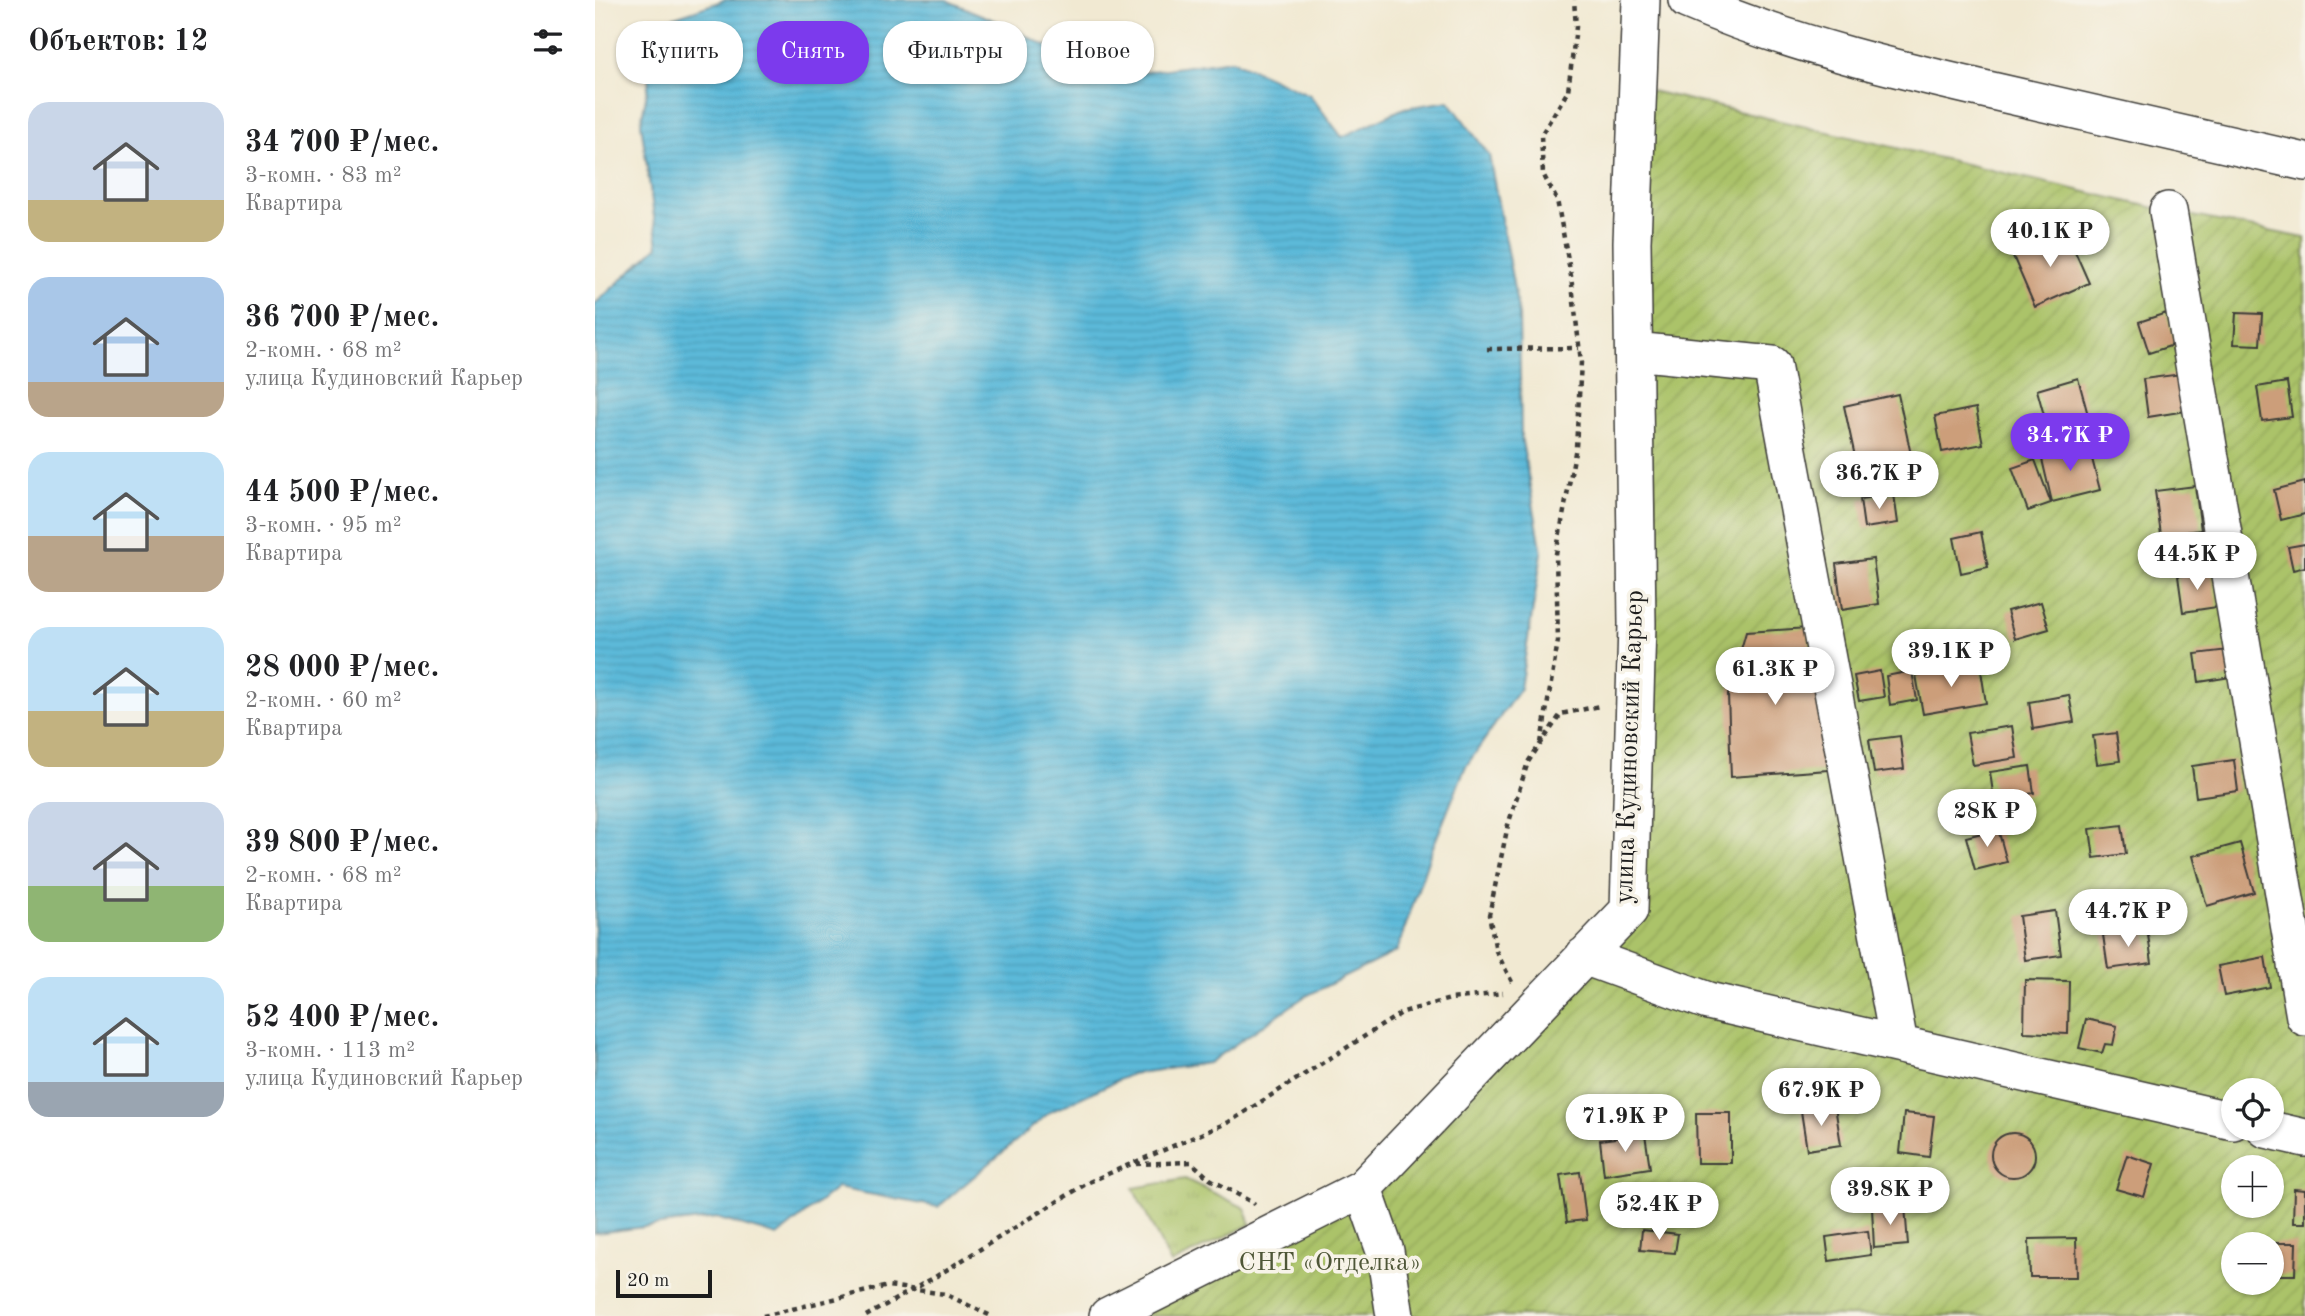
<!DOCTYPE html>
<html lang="ru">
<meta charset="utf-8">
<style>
:root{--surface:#fff;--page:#f2f2f2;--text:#202124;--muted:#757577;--accent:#7c3aed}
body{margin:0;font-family:"Old Standard TT",serif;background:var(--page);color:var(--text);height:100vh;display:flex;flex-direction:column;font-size:26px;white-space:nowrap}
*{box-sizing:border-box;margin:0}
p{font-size:23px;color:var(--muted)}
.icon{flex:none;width:38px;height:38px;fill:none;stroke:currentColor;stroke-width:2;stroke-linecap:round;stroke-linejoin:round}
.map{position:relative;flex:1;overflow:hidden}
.side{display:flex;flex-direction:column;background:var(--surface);width:595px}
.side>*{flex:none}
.top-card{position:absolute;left:21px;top:21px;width:665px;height:63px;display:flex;gap:14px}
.fabs{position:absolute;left:1626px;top:1078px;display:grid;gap:14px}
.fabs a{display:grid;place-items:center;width:63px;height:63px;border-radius:50%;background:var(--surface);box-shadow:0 2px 5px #0004;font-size:35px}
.scale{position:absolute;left:21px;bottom:18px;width:96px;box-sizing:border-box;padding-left:7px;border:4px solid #1c1c1c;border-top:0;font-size:19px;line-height:24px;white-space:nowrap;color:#1c1c1c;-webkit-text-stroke:5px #f7f3e8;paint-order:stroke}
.price{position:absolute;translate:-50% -60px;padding:0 16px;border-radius:24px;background:#fff;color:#222;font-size:23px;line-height:46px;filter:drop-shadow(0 2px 4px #0008)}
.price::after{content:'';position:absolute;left:50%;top:42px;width:21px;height:16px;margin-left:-10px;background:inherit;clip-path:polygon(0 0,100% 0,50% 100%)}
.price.selected{background:var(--accent);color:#fff}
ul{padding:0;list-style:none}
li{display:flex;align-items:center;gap:21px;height:175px;padding:0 28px}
li span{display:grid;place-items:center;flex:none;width:196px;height:140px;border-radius:21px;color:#555}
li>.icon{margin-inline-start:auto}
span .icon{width:84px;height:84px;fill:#fffc;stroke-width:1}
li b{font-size:30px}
h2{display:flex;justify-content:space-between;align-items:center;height:84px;padding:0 28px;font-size:30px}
.pill{padding:0 24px;border-radius:28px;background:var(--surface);box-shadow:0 2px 5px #0004;font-size:24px;line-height:63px}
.pill.selected{background:var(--accent);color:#fff}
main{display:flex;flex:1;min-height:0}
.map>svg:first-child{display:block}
.grass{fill:url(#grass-tufts);stroke:#647042;stroke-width:2}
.garden{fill:url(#garden-furrows);stroke:#647042;stroke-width:2;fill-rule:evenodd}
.water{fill:url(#water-rules);stroke:#3c6a7a;stroke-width:2}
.building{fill:#cc9e7a}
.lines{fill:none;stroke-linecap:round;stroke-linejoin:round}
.minor-casing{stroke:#3c3b37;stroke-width:40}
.path{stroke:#3c3b37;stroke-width:4.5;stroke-dasharray:5 5;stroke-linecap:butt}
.minor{stroke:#fff;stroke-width:37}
.labels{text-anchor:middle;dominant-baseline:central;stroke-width:7;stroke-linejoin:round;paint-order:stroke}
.street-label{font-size:26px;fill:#1c1c1c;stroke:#f7f3e8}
.park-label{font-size:26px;fill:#4e5637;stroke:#f7f3e8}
</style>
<main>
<section class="side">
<h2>Объектов: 12<svg class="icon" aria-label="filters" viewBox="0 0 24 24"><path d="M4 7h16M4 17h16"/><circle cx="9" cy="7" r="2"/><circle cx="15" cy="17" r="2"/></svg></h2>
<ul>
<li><span style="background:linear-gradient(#c9d6e8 70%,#c2b280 0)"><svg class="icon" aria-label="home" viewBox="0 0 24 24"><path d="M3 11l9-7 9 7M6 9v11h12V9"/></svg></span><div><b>34 700 ₽/мес.</b><p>3-комн. · 83 m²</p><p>Квартира</p></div></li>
<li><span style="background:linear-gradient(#a9c7e8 75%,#b9a48a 0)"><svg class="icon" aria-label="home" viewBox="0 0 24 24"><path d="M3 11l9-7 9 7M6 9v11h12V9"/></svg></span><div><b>36 700 ₽/мес.</b><p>2-комн. · 68 m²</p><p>улица Кудиновский Карьер</p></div></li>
<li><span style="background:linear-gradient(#bfe0f5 60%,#b9a48a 0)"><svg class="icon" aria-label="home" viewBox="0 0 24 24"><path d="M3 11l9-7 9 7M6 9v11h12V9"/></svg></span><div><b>44 500 ₽/мес.</b><p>3-комн. · 95 m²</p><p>Квартира</p></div></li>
<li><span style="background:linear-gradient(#bfe0f5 60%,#c2b280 0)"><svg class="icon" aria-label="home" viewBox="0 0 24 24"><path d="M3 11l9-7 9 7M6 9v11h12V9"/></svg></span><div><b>28 000 ₽/мес.</b><p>2-комн. · 60 m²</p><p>Квартира</p></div></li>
<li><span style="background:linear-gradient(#c9d6e8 60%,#8fb573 0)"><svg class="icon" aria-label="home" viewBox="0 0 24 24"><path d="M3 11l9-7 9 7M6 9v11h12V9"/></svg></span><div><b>39 800 ₽/мес.</b><p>2-комн. · 68 m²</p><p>Квартира</p></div></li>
<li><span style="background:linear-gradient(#bfe0f5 75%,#9aa5b1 0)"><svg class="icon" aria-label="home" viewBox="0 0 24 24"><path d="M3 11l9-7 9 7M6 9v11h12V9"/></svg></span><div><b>52 400 ₽/мес.</b><p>3-комн. · 113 m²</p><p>улица Кудиновский Карьер</p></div></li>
</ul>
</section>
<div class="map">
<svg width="1710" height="1316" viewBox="0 0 1710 1316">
<defs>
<pattern id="grass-tufts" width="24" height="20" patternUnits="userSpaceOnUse" patternTransform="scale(1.75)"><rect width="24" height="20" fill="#abc369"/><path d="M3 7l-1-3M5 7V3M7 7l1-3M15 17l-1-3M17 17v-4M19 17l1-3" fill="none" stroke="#93a75a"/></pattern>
<pattern id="garden-furrows" width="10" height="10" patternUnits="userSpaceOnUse" patternTransform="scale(1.75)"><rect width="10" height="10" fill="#abc369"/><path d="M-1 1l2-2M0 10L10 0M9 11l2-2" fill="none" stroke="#93a75a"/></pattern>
<pattern id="water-rules" width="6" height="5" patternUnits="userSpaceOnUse" patternTransform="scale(1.75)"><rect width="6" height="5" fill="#5bb9d9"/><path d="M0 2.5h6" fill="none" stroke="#4f9eba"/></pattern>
</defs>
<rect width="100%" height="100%" fill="#f7f3e8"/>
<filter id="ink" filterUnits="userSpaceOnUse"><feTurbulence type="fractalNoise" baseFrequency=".0143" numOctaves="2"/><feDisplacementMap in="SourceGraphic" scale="14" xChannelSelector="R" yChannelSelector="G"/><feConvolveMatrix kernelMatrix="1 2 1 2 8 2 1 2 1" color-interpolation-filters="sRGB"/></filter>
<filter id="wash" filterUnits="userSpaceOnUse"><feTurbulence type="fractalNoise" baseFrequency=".00686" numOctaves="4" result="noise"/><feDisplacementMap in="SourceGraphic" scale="28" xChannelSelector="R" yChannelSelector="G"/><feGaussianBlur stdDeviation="1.57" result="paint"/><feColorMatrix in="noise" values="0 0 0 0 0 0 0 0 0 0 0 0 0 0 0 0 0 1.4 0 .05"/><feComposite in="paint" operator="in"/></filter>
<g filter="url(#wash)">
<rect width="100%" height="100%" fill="#f1e9d2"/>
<path class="grass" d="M590,1179l60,29 6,16 -80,40 -38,-76z"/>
<path class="garden" d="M1043,88l530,123 137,27v1078h-1197l255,-128 266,-278zM1638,1090h38v39h-38zM1638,1167h38v39h-38zM1638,1244h38v39h-38z"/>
<path class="water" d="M130,0h221l50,21 113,56 123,-17 78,35 32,42 62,-29 45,-7 40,54 30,160 2,121 21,117 -22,135 -55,80 -35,86 -33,97 -93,46 -96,66 -77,11 -81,38 -112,95 -101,-19 -59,48 -62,-18 -121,15v-929l63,-58 -17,-123 19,-101z"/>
<g id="blocks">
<path class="building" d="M1471,231l23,52 -54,24 -23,-53z
M1571,313l10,31 -27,9 -10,-31z
M1641,313l26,1 -2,31 -26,-1z
M1586,374l5,37 -38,6 -5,-38z
M1483,378l10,37 -41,11 -10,-36z
M1692,382l5,35 -30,4 -5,-34z
M1303,394l15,70 -54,11 -15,-69z
M1381,408l7,36 -41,8 -7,-36z
M1493,443l12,47 -48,12 -11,-47z
M1440,460l16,43 -23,8 -16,-43z
M1710,482v32l-24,6 -7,-30z
M1600,486l6,44 -40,5 -6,-44z
M1299,494l4,29 -34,5 -4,-29z
M1386,532l7,35 -27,6 -7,-35z
M1710,544v23l-12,3 -5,-23z
M1278,559l6,45 -37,6 -6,-46z
M1617,571l5,36 -34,5 -5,-36z
M1446,602l8,27 -34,10 -8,-28z
M1213,628l20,142 -97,7 -3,-82 18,-63z
M1633,650l3,27 -32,5 -4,-28z
M1385,664l6,39 -63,11 -7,-39z
M1285,671l4,26 -25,4 -5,-25z
M1317,671l5,29 -27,5 -4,-29z
M1474,695l5,27 -41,7 -4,-27z
M1417,726l5,32 -44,7 -6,-32z
M1521,733l4,28 -23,3 -4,-28z
M1305,736l4,33 -30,4 -5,-33z
M1639,760l4,31 -42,6 -4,-31z
M1435,766l4,27 -40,7 -4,-28z
M1527,825l4,29 -32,4 -4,-29z
M1403,829l9,33 -32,8 -9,-33z
M1645,843l14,49 -47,14 -14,-50z
M1460,911l6,44 -36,5 -6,-44z
M1552,928l5,35 -44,6 -5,-34z
M1670,957l5,30 -46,9 -6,-30z
M1430,980l44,1 -1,53 -44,-2z
M1491,1019l31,7 -4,19 -8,-1 -3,9 -23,-5z
M1240,1106l6,39 -34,5 -6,-39z
M1101,1113h35v50h-34z
M1309,1113l30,3 -5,41 -29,-4z
M1396 1155a22 22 0 1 1 44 0a22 22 0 1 1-44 0Z
M1050,1134l5,34 -46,7 -4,-35z
M1532,1155l27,9 -10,33 -28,-8z
M985,1172l6,48 -19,2 -7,-47z
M1699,1189l11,1v33h-12z
M1310,1206l3,39 -34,3 -2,-40z
M1047,1230l36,4 -3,19 -35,-3z
M1273,1231l3,24 -42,6 -3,-24z
M1481,1238l1,39h-47l-1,-38z
M1679,1243h22l-1,32h-21z"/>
</g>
</g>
<g filter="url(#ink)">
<use href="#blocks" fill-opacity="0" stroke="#3c3b37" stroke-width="2"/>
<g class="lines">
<g class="minor-casing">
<path id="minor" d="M1092,0c104,45 217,71 327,96 97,22 194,44 291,66
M1573,211l137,806
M1039,351l138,14 127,679
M989,956l124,45 525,120
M1671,1129l39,9
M768,1188l22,63 10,65
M513,1316l255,-128 266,-278 8,-286 -5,-382 9,-242"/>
</g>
<path class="path" d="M892,349l92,-1
M946,743l17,-102 -2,-87 20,-107 5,-85 -10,-86 -14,-76 -14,-26 -2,-39 27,-44 8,-64 -2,-27
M917,982l-16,-31 -7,-36 19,-90 20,-63 33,-48 39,-8
M541,1164l55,-2 19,17 45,25
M168,1316l125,-30 57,8 46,22
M271,1316l69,-39 154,-95 140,-60 174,-110 47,-13 53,-6"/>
<use href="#minor" class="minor"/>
</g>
</g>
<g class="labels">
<g class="street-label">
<text transform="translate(1035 747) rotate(-88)">улица Кудиновский Карьер</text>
</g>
<g class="park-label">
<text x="735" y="1263">СНТ «Отделка»</text>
</g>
</g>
</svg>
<div class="fabs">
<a><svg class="icon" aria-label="locate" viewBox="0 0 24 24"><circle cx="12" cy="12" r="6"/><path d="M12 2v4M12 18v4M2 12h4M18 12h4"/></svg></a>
<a>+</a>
<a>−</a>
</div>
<div class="scale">20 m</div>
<b class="price" style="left:1455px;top:269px">40.1K ₽</b>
<b class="price selected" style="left:1475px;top:473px">34.7K ₽</b>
<b class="price" style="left:1284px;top:511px">36.7K ₽</b>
<b class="price" style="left:1602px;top:592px">44.5K ₽</b>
<b class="price" style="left:1356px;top:689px">39.1K ₽</b>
<b class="price" style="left:1180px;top:707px">61.3K ₽</b>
<b class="price" style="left:1392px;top:849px">28K ₽</b>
<b class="price" style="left:1533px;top:949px">44.7K ₽</b>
<b class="price" style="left:1226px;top:1128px">67.9K ₽</b>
<b class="price" style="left:1030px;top:1154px">71.9K ₽</b>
<b class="price" style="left:1295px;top:1227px">39.8K ₽</b>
<b class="price" style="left:1064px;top:1242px">52.4K ₽</b>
<div class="top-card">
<a class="pill">Купить</a>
<a class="pill selected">Снять</a>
<a class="pill">Фильтры</a>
<a class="pill">Новое</a>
</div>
</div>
</main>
